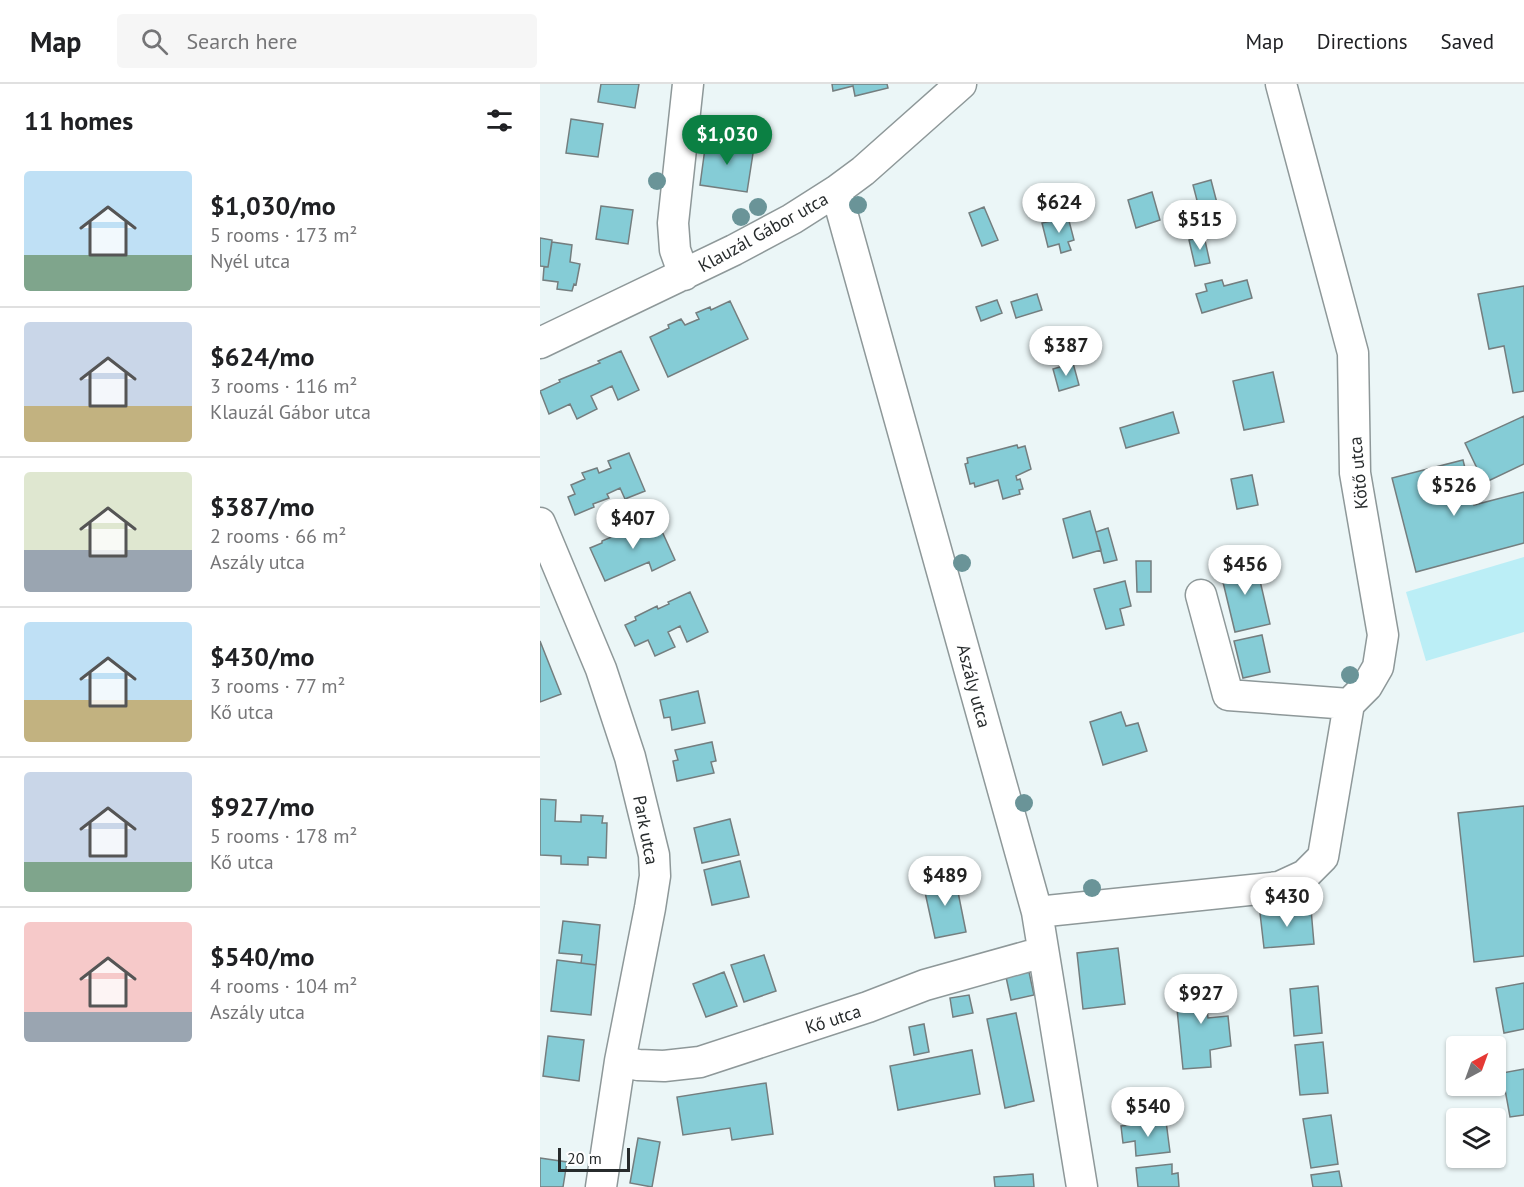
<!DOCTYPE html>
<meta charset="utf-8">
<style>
:root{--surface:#fff;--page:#f6f6f6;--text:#202124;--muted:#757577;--line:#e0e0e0;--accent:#0b8043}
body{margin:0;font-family:"PT Sans",sans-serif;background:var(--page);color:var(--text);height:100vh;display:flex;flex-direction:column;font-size:22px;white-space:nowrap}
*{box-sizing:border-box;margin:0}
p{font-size:20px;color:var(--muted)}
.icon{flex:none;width:33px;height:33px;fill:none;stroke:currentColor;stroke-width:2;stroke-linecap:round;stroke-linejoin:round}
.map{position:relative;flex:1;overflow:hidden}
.sheet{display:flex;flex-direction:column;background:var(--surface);width:540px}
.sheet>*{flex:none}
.needle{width:39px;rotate:41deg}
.fabs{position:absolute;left:906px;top:952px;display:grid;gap:12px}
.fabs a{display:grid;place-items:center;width:60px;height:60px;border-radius:6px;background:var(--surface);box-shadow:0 2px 4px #0004;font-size:30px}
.scale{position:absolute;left:18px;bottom:15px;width:72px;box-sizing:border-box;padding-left:6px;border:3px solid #272b2c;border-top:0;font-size:16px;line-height:21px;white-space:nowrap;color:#272b2c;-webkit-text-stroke:4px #fff;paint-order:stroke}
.price{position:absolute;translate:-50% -51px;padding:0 14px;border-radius:21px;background:#fff;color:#222;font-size:20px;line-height:39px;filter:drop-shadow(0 2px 3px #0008)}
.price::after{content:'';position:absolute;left:50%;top:36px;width:18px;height:14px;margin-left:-9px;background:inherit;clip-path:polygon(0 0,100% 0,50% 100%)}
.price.current{background:var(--accent);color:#fff}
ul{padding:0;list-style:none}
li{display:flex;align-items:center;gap:18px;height:150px;padding:0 24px}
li+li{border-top:2px solid var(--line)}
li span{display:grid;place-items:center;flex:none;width:168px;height:120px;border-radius:6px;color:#555}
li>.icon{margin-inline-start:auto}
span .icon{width:72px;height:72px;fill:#fffc;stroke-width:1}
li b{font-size:26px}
h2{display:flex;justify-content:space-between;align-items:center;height:72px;padding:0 24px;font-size:26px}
header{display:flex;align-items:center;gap:36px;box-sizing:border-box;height:84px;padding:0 30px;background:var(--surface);border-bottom:2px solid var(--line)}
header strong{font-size:28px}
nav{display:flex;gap:33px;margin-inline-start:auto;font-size:21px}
.search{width:420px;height:54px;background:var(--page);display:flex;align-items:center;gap:15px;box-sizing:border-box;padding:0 21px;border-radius:6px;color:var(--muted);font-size:22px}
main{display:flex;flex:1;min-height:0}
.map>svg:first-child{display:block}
.green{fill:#bbeef6}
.building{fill:#85ccd6;stroke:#747e7f;stroke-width:1.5}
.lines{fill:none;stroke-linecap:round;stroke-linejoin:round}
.minor-casing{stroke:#8e9899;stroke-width:33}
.minor{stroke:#fff;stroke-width:30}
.tree{fill:#6a9498}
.labels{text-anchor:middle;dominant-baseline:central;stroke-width:4.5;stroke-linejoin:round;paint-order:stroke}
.street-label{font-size:18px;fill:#272b2c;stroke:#fff}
</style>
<header>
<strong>Map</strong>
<div class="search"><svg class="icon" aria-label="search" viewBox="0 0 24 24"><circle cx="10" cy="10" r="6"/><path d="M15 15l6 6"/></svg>Search here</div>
<nav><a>Map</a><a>Directions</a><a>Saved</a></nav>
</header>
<main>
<section class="sheet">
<h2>11 homes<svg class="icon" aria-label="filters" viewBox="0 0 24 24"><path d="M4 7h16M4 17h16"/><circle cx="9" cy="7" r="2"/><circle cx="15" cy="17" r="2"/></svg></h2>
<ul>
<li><span style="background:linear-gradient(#bfe0f5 70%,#7fa58c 0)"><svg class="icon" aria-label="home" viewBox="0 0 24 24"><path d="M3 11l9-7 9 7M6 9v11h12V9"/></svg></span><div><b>$1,030/mo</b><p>5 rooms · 173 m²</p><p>Nyél utca</p></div></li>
<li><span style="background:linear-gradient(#c9d6e8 70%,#c2b280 0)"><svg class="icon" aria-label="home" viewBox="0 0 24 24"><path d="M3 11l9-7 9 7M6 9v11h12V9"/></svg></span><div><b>$624/mo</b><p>3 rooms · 116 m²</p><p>Klauzál Gábor utca</p></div></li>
<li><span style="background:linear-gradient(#dfe7d0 65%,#9aa5b1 0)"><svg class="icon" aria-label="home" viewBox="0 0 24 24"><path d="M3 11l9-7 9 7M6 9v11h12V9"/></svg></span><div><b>$387/mo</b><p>2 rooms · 66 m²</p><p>Aszály utca</p></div></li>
<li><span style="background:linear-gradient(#bfe0f5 65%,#c2b280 0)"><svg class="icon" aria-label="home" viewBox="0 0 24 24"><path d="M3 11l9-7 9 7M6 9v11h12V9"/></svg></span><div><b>$430/mo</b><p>3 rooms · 77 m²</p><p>Kő utca</p></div></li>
<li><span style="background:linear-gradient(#c9d6e8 75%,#7fa58c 0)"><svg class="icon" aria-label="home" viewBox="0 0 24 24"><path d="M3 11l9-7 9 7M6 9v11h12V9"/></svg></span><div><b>$927/mo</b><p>5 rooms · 178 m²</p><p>Kő utca</p></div></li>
<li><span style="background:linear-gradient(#f6c9c9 75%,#9aa5b1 0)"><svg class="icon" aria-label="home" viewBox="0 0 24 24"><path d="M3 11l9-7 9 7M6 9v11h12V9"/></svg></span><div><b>$540/mo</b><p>4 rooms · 104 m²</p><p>Aszály utca</p></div></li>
</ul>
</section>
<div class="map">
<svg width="984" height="1103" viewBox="0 0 984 1103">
<rect width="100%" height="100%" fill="#ebf6f7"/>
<path class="green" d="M984,473v75l-98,29 -20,-69z"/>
<path class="building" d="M61,0h38l-4,24 -37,-6z
M292,0h55l1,4 -33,8 -2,-10 -20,5z
M31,35l32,5 -5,33 -32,-4z
M166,57l48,6 -7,45 -47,-7z
M671,96l6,23 -18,5 -6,-23z
M612,108l8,28 -24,8 -8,-28z
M61,122l32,4 -5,34 -32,-5z
M444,123l14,33 -16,6 -13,-33z
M528,133l6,23 -6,2 3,8 -10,3 -2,-9 -11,3 -6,-24z
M664,152l6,27 -15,3 -6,-26z
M0,154l12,2 -4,27 -8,-1z
M12,158l20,3 -2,17 10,2 -4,21 -2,-1 -2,7 -15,-2 1,-7 -15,-2 1,-13h4z
M682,196l2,6 23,-6 5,18 -50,15 -6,-19 11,-3 -2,-7z
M984,202v105l-11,2 -9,-47 -15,3 -11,-55z
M497,210l5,16 -26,8 -5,-16z
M457,216l5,13 -21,8 -5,-14z
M190,217l18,38 -80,38 -18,-40 19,-9 -1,-3 13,-6 4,6 14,-6 -3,-6 14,-6 1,3z
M81,267l18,39 -21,10 -6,-14 -21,10 6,13 -20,10 -7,-15 -21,10 -9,-23 20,-9 -1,-2 41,-17 -2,-2z
M533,279l6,22 -20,6 -6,-22z
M733,288l11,50 -40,8 -11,-49z
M633,328l6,21 -53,15 -6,-20z
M984,332v48l-40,19 -19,-40z
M477,361l1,3 7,-2 6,23 -15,7 1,4 3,-1 3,10 -4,1 1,4 -17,5 -5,-19 -23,7 -1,-4 -4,1 -5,-20 3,-1 -1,-5z
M89,369l16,38 -20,8 -5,-11 -13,6 2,4 -16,6 1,3 -19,8 -7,-18 7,-3 -4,-9 14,-6 -3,-6 15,-5 2,5 12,-5 -3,-7z
M923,376l11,45 50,-13v51l-108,29 -24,-94z
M712,391l6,30 -21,4 -6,-30z
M550,427l11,39 -28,8 -10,-39z
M115,432l20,44 -23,11 -3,-9 -44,19 -15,-33 12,-5v-2l21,-9 1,1 11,-5 -1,-2z
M568,444l9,32 -13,3 -8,-31z
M715,475l15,65 -35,8 -13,-54 5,-1 -2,-11z
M596,477h15v31h-14z
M585,497l6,25 -11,3 4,16 -18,4 -12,-40z
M150,508l18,40 -21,10 -7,-16 -12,6 7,15 -20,9 -7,-16 -13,6 -10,-21 11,-5 -1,-3 22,-11 1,3 11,-5 -1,-2z
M722,551l8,37 -27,6 -9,-37z
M0,557l21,53 -21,8z
M158,607l7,32 -33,7 -2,-13 -6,1 -4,-18z
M581,628l5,14 12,-3 9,28 -44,14 -13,-43z
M172,658l4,19 -5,1 3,11 -37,8 -4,-20 5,-1 -3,-10z
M0,715l16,1 -1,21 26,1v-7l22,1 -1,7h5l-1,35 -18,-1v8l-27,-1v-8l-21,-1z
M984,722v150l-50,6 -16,-149z
M190,735l9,36 -37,8 -8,-35z
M200,777l9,36 -37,8 -8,-35z
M415,793l11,55 -31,6 -12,-55z
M771,825l3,35 -50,4 -4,-35z
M23,837l37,4 -4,40 -15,-2 1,-8 -23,-2z
M578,864l7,56 -42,5 -6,-56z
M224,871l12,36 -32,11 -13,-37z
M17,876l39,5 -5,50 -40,-4z
M184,888l13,34 -31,11 -13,-33z
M489,888l5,23 -23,5 -5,-23z
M984,899v46l-20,4 -8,-45z
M684,901l3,21 -20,4 1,8 20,-2 3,30 -21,4 1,17 -28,2 -8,-80z
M778,902l4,47 -28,3 -4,-47z
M429,911l4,18 -20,4 -3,-19z
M476,929l18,88 -29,7 -18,-89z
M384,940l5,28 -15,3 -5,-28z
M8,952l36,4 -5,41 -36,-5z
M783,958l5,51 -28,2 -5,-50z
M432,966l8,44 -82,16 -8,-44z
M984,985v46l-14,2 -8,-44z
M226,999l7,51 -41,6 -2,-12 -47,7 -6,-38z
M791,1031l7,49 -27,4 -8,-49z
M626,1037l4,31 -34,4 -1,-15 -12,2 -2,-17z
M98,1054l22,4 -8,45 -22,-4z
M0,1074l27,4 -4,25h-23z
M632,1080v10l6,-1 1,14h-41l-2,-19z
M799,1087l3,16h-29l-2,-12z
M493,1090l1,13h-39l-1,-10z"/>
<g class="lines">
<g class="minor-casing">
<path id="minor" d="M296,107l201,721 45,275
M144,191l-9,-25 -2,-27 15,-139
M0,259l194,-93 58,-31 44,-28 27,-20 98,-87
M0,439l61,146 29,88 24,98 1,21 -5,32 -30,153 -19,126
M661,511l27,100 121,9
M497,828l242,-25 26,-12 18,-18 26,-153 18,-18 11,-19 5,-32 -28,-162 -2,-120 -72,-269
M80,977l18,4 26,1 36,-4 168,-55 57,-22 118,-33"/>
</g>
<use href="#minor" class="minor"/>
</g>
<g class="tree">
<circle cx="117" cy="97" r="9"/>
<circle cx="318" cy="121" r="9"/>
<circle cx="218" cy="123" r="9"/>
<circle cx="201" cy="133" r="9"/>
<circle cx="422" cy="479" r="9"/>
<circle cx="810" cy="591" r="9"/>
<circle cx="484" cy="719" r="9"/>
<circle cx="552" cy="804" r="9"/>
</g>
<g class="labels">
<g class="street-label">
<text transform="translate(223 148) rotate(-29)">Klauzál Gábor utca</text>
<text transform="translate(818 389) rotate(-95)">Kötő utca</text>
<text transform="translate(434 602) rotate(75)">Aszály utca</text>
<text transform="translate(106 746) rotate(79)">Park utca</text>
<text transform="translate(293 935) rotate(-18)">Kő utca</text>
</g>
</g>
</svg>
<div class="fabs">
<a><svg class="needle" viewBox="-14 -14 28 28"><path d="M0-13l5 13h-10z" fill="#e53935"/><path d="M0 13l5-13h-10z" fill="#757577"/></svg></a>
<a><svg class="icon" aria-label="layers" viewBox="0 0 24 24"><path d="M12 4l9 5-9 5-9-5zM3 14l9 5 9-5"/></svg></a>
</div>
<div class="scale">20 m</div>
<b class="price current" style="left:187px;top:82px">$1,030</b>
<b class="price" style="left:519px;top:150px">$624</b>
<b class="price" style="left:660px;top:167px">$515</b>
<b class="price" style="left:526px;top:293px">$387</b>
<b class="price" style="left:914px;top:433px">$526</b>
<b class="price" style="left:93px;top:466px">$407</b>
<b class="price" style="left:705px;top:512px">$456</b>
<b class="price" style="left:405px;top:823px">$489</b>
<b class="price" style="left:747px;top:844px">$430</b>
<b class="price" style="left:661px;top:941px">$927</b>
<b class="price" style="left:608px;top:1054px">$540</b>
</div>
</main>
